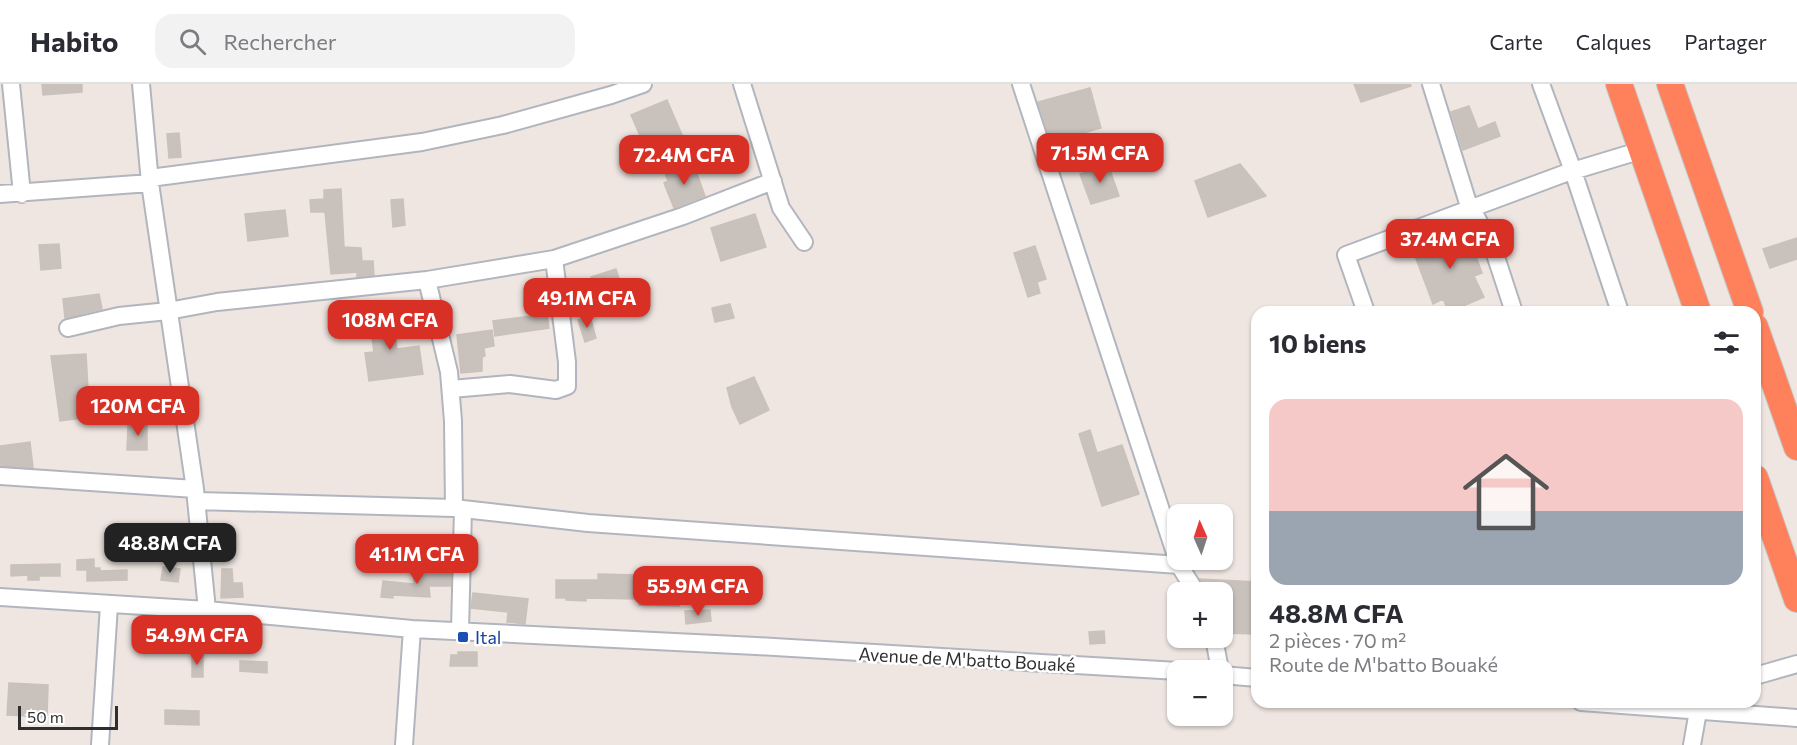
<!DOCTYPE html>
<html lang="fr">
<meta charset="utf-8">
<style>
:root{--surface:#fff;--page:#f2f2f3;--text:#2b2b33;--muted:#7c7c81;--line:#e1e1e2;--accent:#d93025}
body{margin:0;font-family:Commissioner,sans-serif;background:var(--page);color:var(--text);height:100vh;display:flex;flex-direction:column;font-size:22px;white-space:nowrap}
*{box-sizing:border-box;margin:0}
p{font-size:20px;color:var(--muted)}
.icon{flex:none;width:33px;height:33px;fill:none;stroke:currentColor;stroke-width:2;stroke-linecap:round;stroke-linejoin:round}
.map{position:relative;flex:1;overflow:hidden}
.details{position:absolute;left:1251px;top:222px;width:510px;height:402px;display:flex;flex-direction:column;background:var(--surface);border-radius:18px;box-shadow:0 2px 4px #0004}
.details>*{flex:none}
.needle{width:39px;rotate:357deg}
.buttons{position:absolute;left:1167px;top:420px;display:grid;gap:12px}
.buttons a{display:grid;place-items:center;width:66px;height:66px;border-radius:12px;background:var(--surface);box-shadow:0 2px 4px #0004;font-size:30px}
.scale{position:absolute;left:18px;bottom:15px;width:100px;box-sizing:border-box;padding-left:6px;border:3px solid #2e2e2e;border-top:0;font-size:16px;line-height:21px;white-space:nowrap;color:#2e2e2e;-webkit-text-stroke:4px #fff;paint-order:stroke}
.price{position:absolute;translate:-50% -51px;padding:0 14px;border-radius:12px;background:var(--accent);color:#fff;font-size:20px;line-height:39px;filter:drop-shadow(0 2px 3px #0008)}
.price::after{content:'';position:absolute;left:50%;top:36px;width:18px;height:14px;margin-left:-9px;background:inherit;clip-path:polygon(0 0,100% 0,50% 100%)}
.price.current{background:#222;color:#fff}
ul{padding:0;list-style:none}
li{display:grid;align-content:center;gap:12px;height:318px;padding:0 18px}
li span{display:grid;place-items:center;height:186px;border-radius:18px;color:#555}
li>.icon{margin-inline-start:auto}
span .icon{width:108px;height:108px;fill:#fffc;stroke-width:1}
li b{font-size:26px}
h2{display:flex;justify-content:space-between;align-items:center;height:72px;padding:0 18px;font-size:26px}
header{display:flex;align-items:center;gap:36px;box-sizing:border-box;height:84px;padding:0 30px;background:var(--surface);border-bottom:2px solid var(--line)}
header strong{font-size:28px}
nav{display:flex;gap:33px;margin-inline-start:auto;font-size:21px}
.search{width:420px;height:54px;background:var(--page);display:flex;align-items:center;gap:15px;box-sizing:border-box;padding:0 21px;border-radius:18px;color:var(--muted);font-size:22px}
.map>svg:first-child{display:block}
.building{fill:#c8c1bc;stroke:#cbc1ba;stroke-width:1.5}
.lines{fill:none;stroke-linecap:round;stroke-linejoin:round}
.minor-casing{stroke:#b1b6be;stroke-width:20}
.highway-casing{stroke:#c4c4c4;stroke-width:28}
.minor{stroke:#fff;stroke-width:16}
.highway{stroke:#ff815c;stroke-width:26}
.transit-dot{fill:#1a4fb4;stroke:#fff;stroke-width:2}
.labels{text-anchor:middle;dominant-baseline:central;stroke-width:5;stroke-linejoin:round;paint-order:stroke}
.transit-label{font-size:18px;fill:#164399;stroke:#fff;text-anchor:start}
.street-label{font-size:18px;fill:#2e2e2e;stroke:#fff}
</style>
<header>
<strong>Habito</strong>
<div class="search"><svg class="icon" aria-label="search" viewBox="0 0 24 24"><circle cx="10" cy="10" r="6"/><path d="M15 15l6 6"/></svg>Rechercher</div>
<nav><a>Carte</a><a>Calques</a><a>Partager</a></nav>
</header>
<div class="map">
<svg width="1797" height="661" viewBox="0 0 1797 661">
<rect width="100%" height="100%" fill="#efe6e1"/>
<path class="building" d="M42,0h40v8l-39,3z
M1354,0h56l1,2 -50,16z
M1090,4l11,40 -50,14 -13,-40z
M667,16l19,44 -36,15 -19,-44z
M1469,22l9,23 17,-7 5,14 -37,14 -12,-38z
M179,49l2,24 -12,1 -2,-24z
M693,79l12,33 -31,12 -10,-25 4,-2 -3,-8z
M1108,80l11,32 -28,8 -11,-30z
M1240,80l26,32 -58,21 -13,-36z
M341,105l3,58 17,1 1,13h11l1,14 -17,2v-5l-26,2 -6,-62h-14l-1,-12 14,-1v-9z
M403,115l2,26 -12,2 -2,-27z
M285,126l3,26 -40,5 -3,-27z
M755,130l11,33 -45,14 -10,-33z
M1466,144l16,45 -8,3 10,21 -35,15 -6,-13 -10,5 -21,-56 10,-7 1,3z
M1797,154v21l-27,9 -7,-19z
M59,160l2,24 -20,2 -2,-25z
M1035,162l11,33 -9,3 3,11 -12,4 -14,-44z
M616,185l6,19 -25,8 -6,-19z
M99,210l3,15 -37,9 -2,-19z
M730,220l4,14 -19,4 -3,-14z
M391,224l6,41 22,-3 4,28 -54,7 -4,-28 9,-1 -6,-41z
M547,230l2,14 -54,8 -2,-15z
M590,232l6,22 -11,4 -7,-22z
M492,246l2,16 -10,2 1,8 -3,1v14l-21,2 -4,-38z
M86,270l2,35h5l4,27 -37,5 -9,-65z
M754,293l15,33 -29,14 -8,-17 -5,-19z
M134,337l13,1v28h-20l1,-24h6z
M1090,346l7,23 25,-8 17,49 -37,12 -23,-72z
M30,358l3,26 -32,-2 -1,-20z
M94,475v9h6v3l27,-1v10l-40,1v-11h-10v-10z
M60,480v12h-21v4h-11v-5l-17,1v-11z
M163,483l17,2 -2,13 -17,-2z
M222,485h10l1,14h9l1,14 -22,1z
M451,487v15h-22l1,11 -37,-2v3l-12,-1 2,-16 31,3v-12z
M598,490l41,1v11l40,1v19l-40,-1v-6l-53,-1v3l-20,-1v-2h-10v-18h42z
M1200,495l57,3v52l-34,-1 -1,-41h-16z
M473,509l55,6 -3,25 -18,-2 1,-10 -37,-4z
M710,526l1,11 -25,3 -1,-13z
M1104,547l1,12 -15,1 -1,-12z
M458,568h19v14h-27l1,-11h7z
M192,571l11,1v21h-11z
M240,577l27,1v11l-27,-2z
M9,599l39,2 -1,32 -40,-2z
M165,626l34,1v14l-34,-1z"/>
<g class="lines">
<g class="minor-casing">
<path id="minor" d="M11,0l11,110
M141,0l9,99 45,306 12,121
M742,0l39,124 23,34
M1021,0l158,481 17,27
M1431,0l36,116 26,48 21,64
M1541,0l32,87 47,141
M150,94l272,-36 81,-17 108,-30 32,-11
M0,110l150,-11
M427,196l22,92 4,49 1,87
M1366,228l-20,-57 220,-82 76,-23
M68,244l51,-12 49,-5 49,-9 210,-22 127,-21 129,-43 90,-35
M451,305l59,-5 46,6 11,-4v-24l-13,-103
M0,392l195,13
M196,417l258,7 134,15 591,42
M0,513l207,13 205,19 344,17 422,25
M460,547l3,-122
M1214,554l6,32
M1222,591l35,3
M1755,592l42,-12
M1581,618l216,16
M100,661l9,-140
M404,661l8,-116
M1692,661l6,-34"/>
</g>
<g class="highway-casing">
<path id="highway" d="M1619,0l79,228
M1670,0l80,228
M1755,243l42,120
M1755,394l42,121"/>
</g>
<use href="#minor" class="minor"/>
<use href="#highway" class="highway"/>
</g>
<rect class="transit-dot" x="457" y="547" width="12" height="12" rx="3"/>
<g class="labels">
<g class="transit-label">
<text x="475" y="553">Ital</text>
</g>
<g class="street-label">
<text transform="translate(967 575) rotate(3)">Avenue de M'batto Bouaké</text>
</g>
</g>
</svg>
<div class="buttons">
<a><svg class="needle" viewBox="-14 -14 28 28"><path d="M0-13l5 13h-10z" fill="#e53935"/><path d="M0 13l5-13h-10z" fill="#7c7c81"/></svg></a>
<a>+</a>
<a>−</a>
</div>
<div class="scale">50 m</div>
<b class="price" style="left:1100px;top:100px">71.5M CFA</b>
<b class="price" style="left:684px;top:102px">72.4M CFA</b>
<b class="price" style="left:1450px;top:186px">37.4M CFA</b>
<b class="price" style="left:587px;top:245px">49.1M CFA</b>
<b class="price" style="left:390px;top:267px">108M CFA</b>
<b class="price" style="left:138px;top:353px">120M CFA</b>
<b class="price current" style="left:170px;top:490px">48.8M CFA</b>
<b class="price" style="left:417px;top:501px">41.1M CFA</b>
<b class="price" style="left:698px;top:533px">55.9M CFA</b>
<b class="price" style="left:197px;top:582px">54.9M CFA</b>
<section class="details">
<h2>10 biens<svg class="icon" aria-label="filters" viewBox="0 0 24 24"><path d="M4 7h16M4 17h16"/><circle cx="9" cy="7" r="2"/><circle cx="15" cy="17" r="2"/></svg></h2>
<ul>
<li><span style="background:linear-gradient(#f6c9c9 60%,#9aa5b1 0)"><svg class="icon" aria-label="home" viewBox="0 0 24 24"><path d="M3 11l9-7 9 7M6 9v11h12V9"/></svg></span><div><b>48.8M CFA</b><p>2 pièces · 70 m²</p><p>Route de M'batto Bouaké</p></div></li>
</ul>
</section>
</div>
